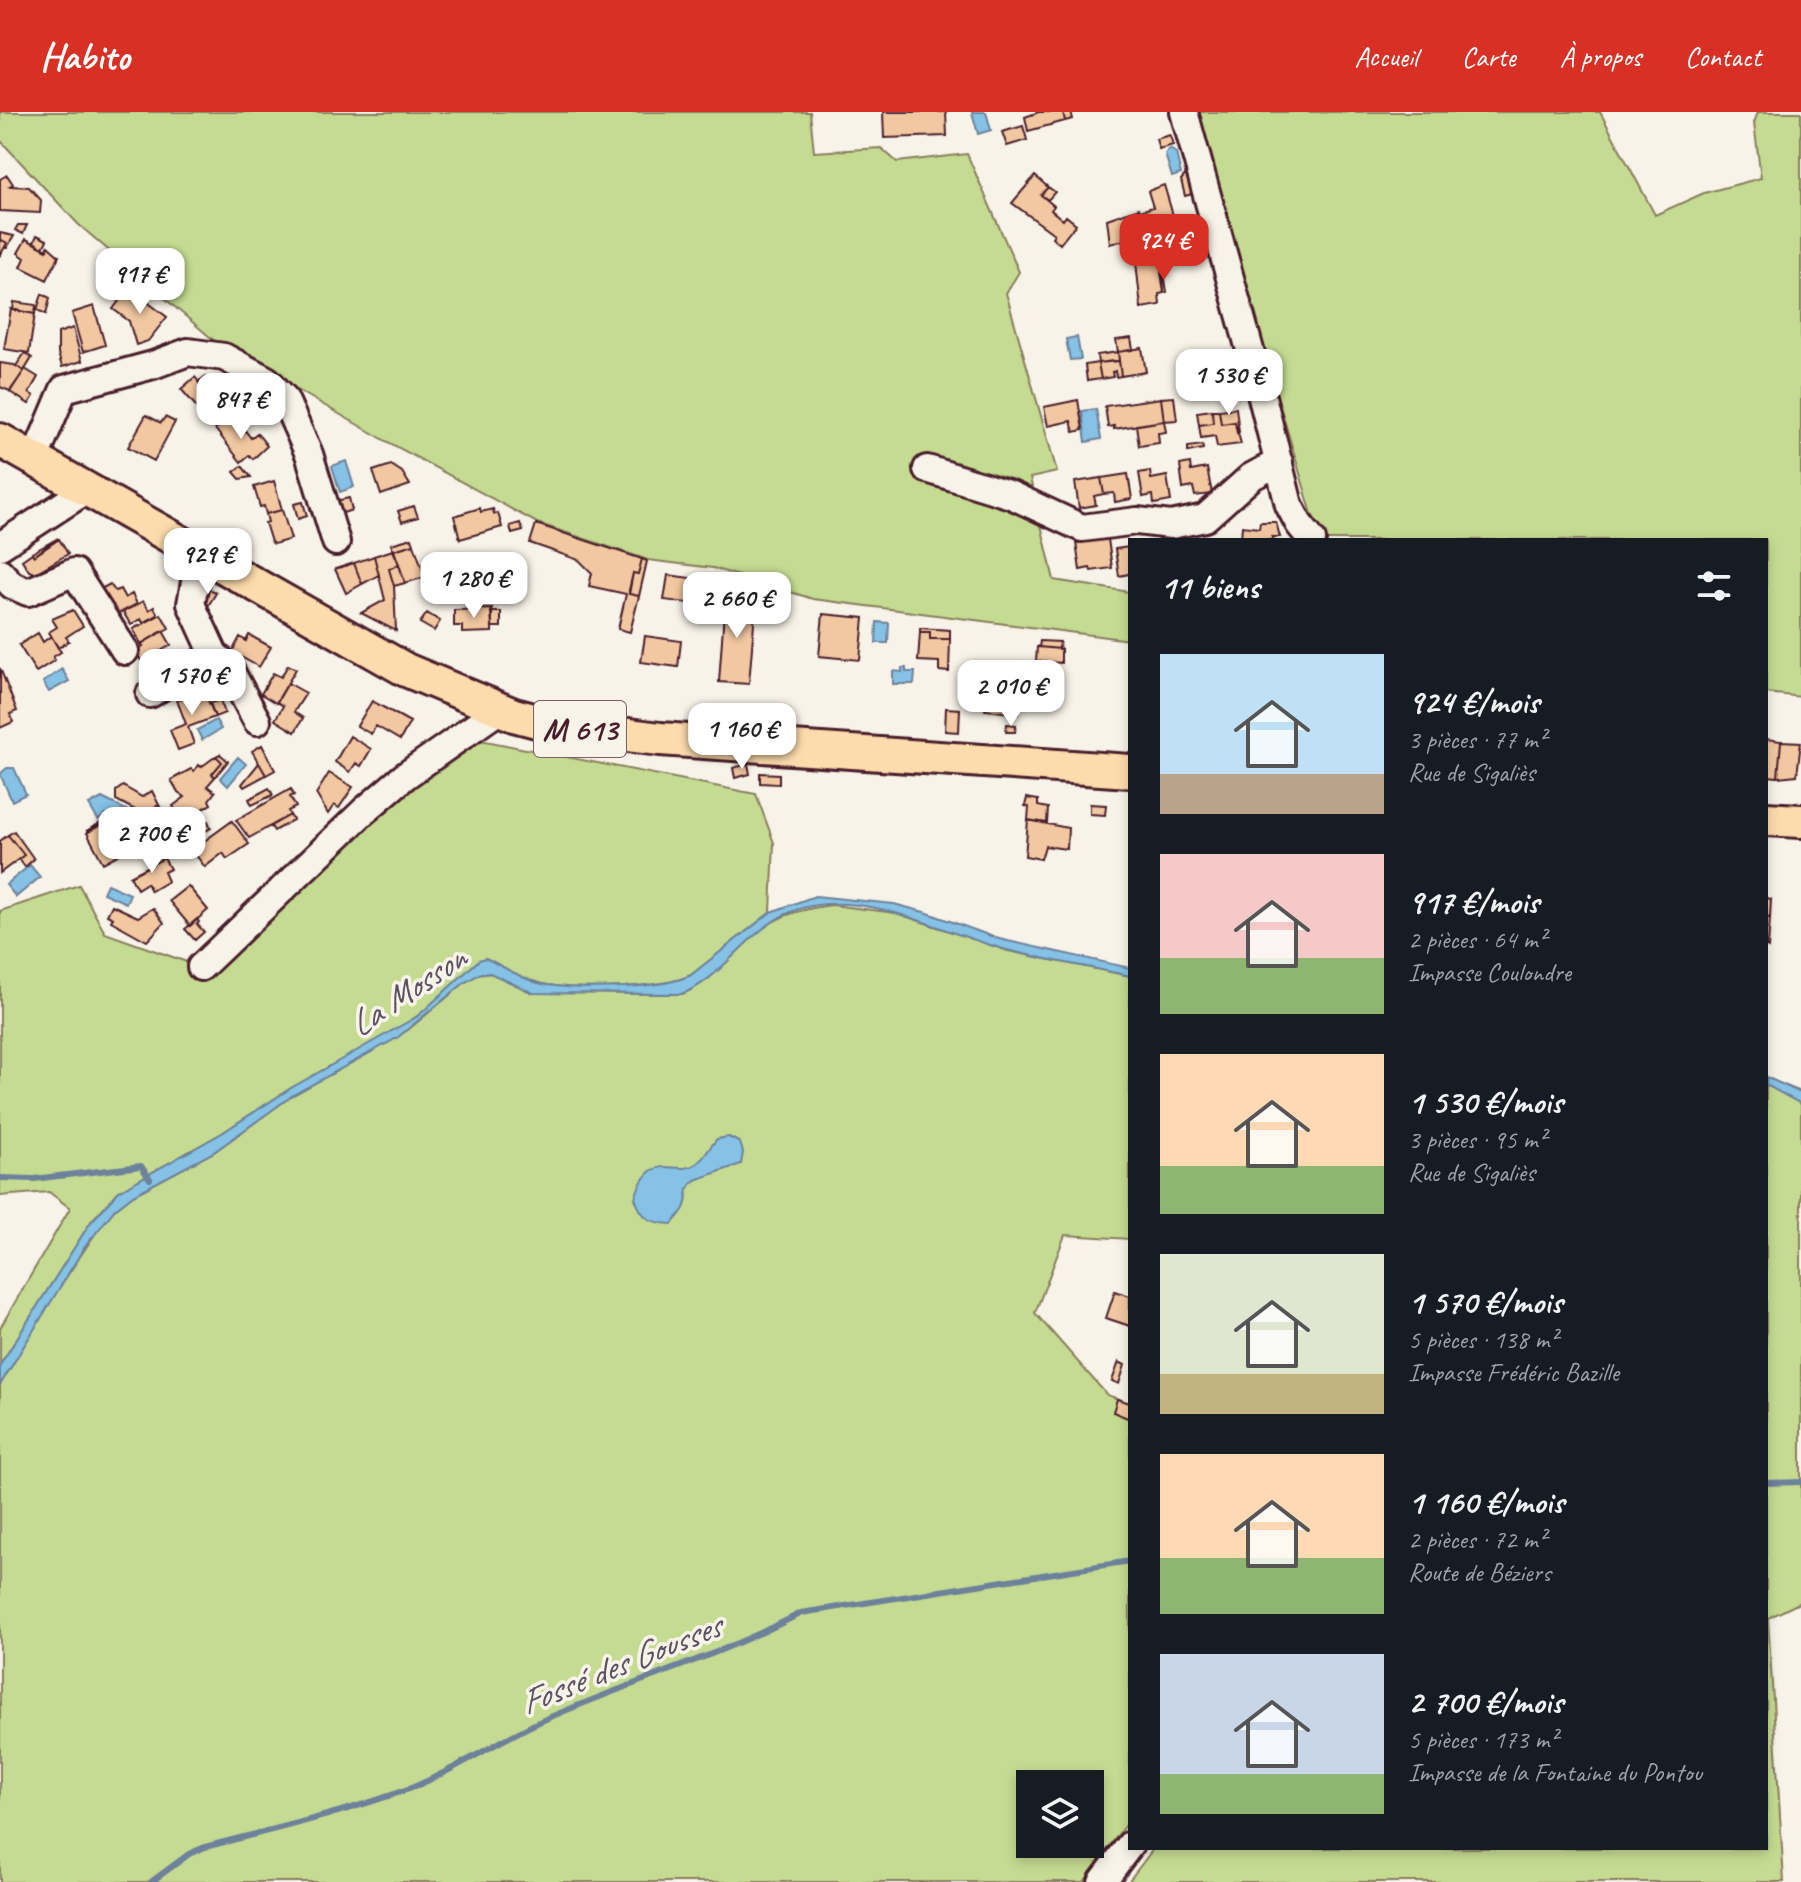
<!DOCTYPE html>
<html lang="fr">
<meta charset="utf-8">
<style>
:root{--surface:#171b24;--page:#20242c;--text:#f1f3f6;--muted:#9ea1a6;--accent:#d93025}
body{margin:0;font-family:Caveat,sans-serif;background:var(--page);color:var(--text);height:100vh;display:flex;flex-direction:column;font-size:30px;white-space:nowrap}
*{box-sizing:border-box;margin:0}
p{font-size:26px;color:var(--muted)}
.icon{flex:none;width:44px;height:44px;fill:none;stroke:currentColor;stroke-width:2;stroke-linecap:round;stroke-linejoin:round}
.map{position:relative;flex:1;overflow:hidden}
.panel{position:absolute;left:1128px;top:426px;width:640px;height:1312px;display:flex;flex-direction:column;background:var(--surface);border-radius:0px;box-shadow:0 4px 12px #0003}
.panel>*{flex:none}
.tools{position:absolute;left:1016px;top:1658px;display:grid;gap:16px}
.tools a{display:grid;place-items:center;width:88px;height:88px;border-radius:0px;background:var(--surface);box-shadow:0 4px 12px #0003;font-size:40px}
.price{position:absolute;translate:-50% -68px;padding:0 18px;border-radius:16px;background:#fff;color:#222;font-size:26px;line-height:52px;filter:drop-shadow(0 2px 4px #0008)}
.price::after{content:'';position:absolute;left:50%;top:48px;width:24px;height:18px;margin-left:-12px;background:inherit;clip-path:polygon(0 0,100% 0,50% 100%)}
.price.on{background:var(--accent);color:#fff}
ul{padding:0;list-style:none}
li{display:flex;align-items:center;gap:24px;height:200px;padding:0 32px}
li span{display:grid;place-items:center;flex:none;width:224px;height:160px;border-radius:0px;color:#555}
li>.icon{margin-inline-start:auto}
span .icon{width:96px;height:96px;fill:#fffc;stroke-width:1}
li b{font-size:34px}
h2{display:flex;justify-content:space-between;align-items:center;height:96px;padding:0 32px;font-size:34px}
header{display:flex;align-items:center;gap:48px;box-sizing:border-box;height:112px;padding:0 40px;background:var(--accent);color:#fff}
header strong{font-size:38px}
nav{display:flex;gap:44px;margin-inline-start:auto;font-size:28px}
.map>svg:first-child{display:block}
.green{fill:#c5db91;stroke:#887d5e;stroke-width:2;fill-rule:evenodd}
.water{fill:#85c2e5;stroke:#6d819b;stroke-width:2}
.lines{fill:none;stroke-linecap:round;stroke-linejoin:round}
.stream{stroke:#6d819b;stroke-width:6}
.building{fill:#f2c8a2;stroke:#4a1f2b;stroke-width:2}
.minor-casing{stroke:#4a1f2b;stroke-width:32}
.major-casing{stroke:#4a1f2b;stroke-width:38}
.minor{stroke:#f7f3e8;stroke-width:26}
.major{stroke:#fcdcac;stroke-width:32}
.labels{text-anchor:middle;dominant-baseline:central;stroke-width:7;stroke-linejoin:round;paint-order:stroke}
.shield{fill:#f7f3e8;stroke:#7e5f64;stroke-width:2}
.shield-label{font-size:32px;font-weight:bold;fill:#4a1f2b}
.water-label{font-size:36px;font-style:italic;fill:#5c5063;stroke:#f7f3e8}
</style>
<header>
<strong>Habito</strong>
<nav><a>Accueil</a><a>Carte</a><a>À propos</a><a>Contact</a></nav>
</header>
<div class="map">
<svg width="1801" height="1770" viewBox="0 0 1801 1770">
<rect width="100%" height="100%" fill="#f7f3e8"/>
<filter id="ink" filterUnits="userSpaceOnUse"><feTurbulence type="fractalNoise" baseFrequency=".0125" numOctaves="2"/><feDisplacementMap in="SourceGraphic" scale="16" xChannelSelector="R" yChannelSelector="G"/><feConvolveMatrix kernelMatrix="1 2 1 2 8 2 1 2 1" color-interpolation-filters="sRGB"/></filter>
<g filter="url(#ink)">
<path class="green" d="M0,0h810l4,40 67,-4 16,14 70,-8 52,118 -13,21 51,179 -27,6 24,102 76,12v48l-317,-41 -100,-31 -65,-8 -111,-37 -151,-82 -168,-97 -140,-120 -78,-84z
M1193,0h407l55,103 49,-22 57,-15 -7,-55 4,-11h43v585l-35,-4v-153h-439l-15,-26z
M470,626l286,56 18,49 -3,69 -80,63c-27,14 -111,15 -143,10 -21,-3 -43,-18 -63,-27l-58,51 -24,17 -112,62 -69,45 -103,58 -27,29 -92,145v-37l70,-120 -21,-16 -49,4v-285l79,-26 26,48 96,34z
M832,793l64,8 112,38 122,25v263l-65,-4 -30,78 72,82 23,8v415l-46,64h-1084v-497l53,-88 48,-72 14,-16 18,-14 81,-43 79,-57 115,-65 56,-47 17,-10 15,1 37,19 149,1c16,-6 27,-18 39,-29 41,-38 53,-53 111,-60zM1030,1672h60v60h-60z
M1766,966l35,14v510l-33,16 16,264h-656l26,-34h612z"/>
<path class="water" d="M972,0h14l5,18 -13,4z
M1170,37l6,4 5,21 -9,3 -7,-23z
M1077,225l4,22 -11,1 -4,-21z
M1096,297l5,30 -15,3 -4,-31z
M346,349l8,26 -14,5 -8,-26z
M877,510l12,1 -1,20h-12z
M902,556h4v4h9l-1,12h-21v-13l9,1z
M62,557l7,12 -20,11 -6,-10z
M216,608l5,9 -19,11 -5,-10z
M238,645l8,7 -18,22 -8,-8z
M7,656h7l12,26 -14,7 -12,-27z
M102,686l26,13 -6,12 -16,-8 -8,5 -9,-15z
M30,753l10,12 -24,20 -10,-12z
M107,772l23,10 -4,9 -23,-10z
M815,784l79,8 34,9 71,26 131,29v8c-40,-9 -80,-15 -119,-25 -66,-16 -143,-63 -212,-42 -51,16 -75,71 -118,85l-148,-1 -43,-20h-9l-17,10 -67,55 -104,57 -79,57 -81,43 -18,14 -31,39 -84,137v-20l90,-142 29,-32 103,-58 69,-45 127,-72 61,-56 6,-2c20,9 41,24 63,27 32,5 116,4 143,-10l80,-63z
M1766,965l35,16v11l-35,-19z
M729,1025l11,6 3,9 -2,12 -46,16c-11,9 -6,15 -10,26 -2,6 -9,13 -13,18 -22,-1 -30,-5 -37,-26 16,-51 39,-20 61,-34 9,-6 14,-18 21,-25z"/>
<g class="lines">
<path class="stream" d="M0,1066l34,1 107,-13 9,13
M1766,1371l35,-1
M151,1770l38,-28 16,-7c69,-18 139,-34 206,-59 45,-18 86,-47 130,-67 86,-38 177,-64 260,-108l329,-52"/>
</g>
<path class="building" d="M883,0h63l1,24 -63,2z
M1039,0h24l2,9 -37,10 -3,-14z
M1063,0h8l2,7 -8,2z
M1023,14l4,14 -20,6 -5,-14z
M1170,23l3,10 -14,4 -3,-10z
M1187,61l5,21 -7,2 -4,-16z
M7,63l6,9 -3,2 19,1 12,13 -1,13 -40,-2v-32z
M1035,64l13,11 -7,8 13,11 -3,4 12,10 3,-4 10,8 -16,20 -8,-7 2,-3 -42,-31z
M1164,73l10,34 -5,2 2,7 -25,6 -6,-23 13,-4 -5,-16z
M1048,75l7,5 -7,8 -7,-5z
M1139,96l7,26 -36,10 -3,-25z
M18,113h9l-4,9 -8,-4z
M1184,113l2,4 -26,6 -1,-4z
M0,121l14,3 -7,12 -2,-1 2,-4 -7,-4z
M37,123l10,5 -4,8 -9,-6z
M0,127l7,4 -7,13z
M26,127l21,11 1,-4 11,10 -12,24 -26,-13 4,-9 -7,-5z
M1162,145l2,36 -5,1 1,11 -19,3 -5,-46z
M1161,160h3l3,20 -3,1z
M129,176l38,29 -19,24 -12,4 -7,-24 -16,-12z
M42,182l8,4 -4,16 -9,-4z
M14,190l22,3 -1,9 -22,-4z
M94,194l11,39 -22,7 -11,-39z
M11,197l24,5 -6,39 -25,-4z
M73,216l9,33 -20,6 -4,-14v-20z
M1131,226l2,12 -15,2 -2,-12z
M1142,236l4,24 -25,4 -3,-24z
M1118,240l1,9 -21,2 -1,-8z
M25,241l7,5 -8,13 -8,-5z
M1113,249h6l2,15 -5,1 -1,-6 -3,1 1,5 -12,2 -3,-16z
M0,251l14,2 10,6 -14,20 -10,-4z
M1098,251l3,16 -14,2 -2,-16z
M25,257l13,8 -9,16 5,3 -5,8 -19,-12z
M195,265l19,24 -13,11 -20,-23z
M205,265l9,12 -6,5 -10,-12z
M1226,269l1,12 -14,1 -1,-11z
M1174,285l3,23 -13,1 -3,-23z
M1161,286l3,23 -50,8v-3l-6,1 -3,-21z
M1078,288l5,30 -9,2 -3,-11 -23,5 -4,-19z
M1236,296l3,24 -2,1 -2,-11 -14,2 -2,-14z
M1212,298h7l2,14 14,-2 6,22 -24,3 -2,-11 -14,2 -2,-13 14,-2z
M1212,298l1,13 -14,2 -2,-13z
M146,303l15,8 4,-6 10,5 -21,39 -26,-14z
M228,306l11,13 4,-3 8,10 6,-5 10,13 -14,13 -4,-4 -8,7 -26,-33z
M1164,309l2,11 -8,1 1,10 -20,3 -3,-21z
M1202,333l1,4 -15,3v-5z
M1190,351l1,8 16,-3 5,26 -17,2 -2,-9 -10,2 -3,-24z
M391,353l11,7 8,13 -29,10 -8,-24z
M242,354l9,11 -11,2 -6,-7z
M1150,359l1,8 16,-3 4,25 -17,3 -1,-9 -10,2 -4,-24z
M1128,362l4,25 -17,3 -1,-9 -10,1 -3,-16z
M1101,366l3,16 -10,2 2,9 -17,3 -4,-26z
M274,369l8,29 -16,4 -2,-8 -4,1 -6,-20z
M349,386l3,12 -12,4 -4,-13z
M303,390l4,14 -9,3 -4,-15z
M414,394l4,11 -16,5 -4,-11z
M480,396l1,4 12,-3 1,5 4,-1 4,14 -42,12 -6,-23z
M282,398l9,29 -17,5 -3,-2 -6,-19 3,-1 -2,-8z
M1260,410h16l4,15h-8v3h-35l4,-1 1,-13 17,2z
M520,411l3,8 -11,3 -2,-8z
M536,412l106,35 -4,15 -5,-1 -4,17v4l10,2 -9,36 -12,-3 8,-35 -37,-8 3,-13 -13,-13 -49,-17z
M58,426l-24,18 -2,-3z
M412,426l2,6 -21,6 -2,-6z
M59,427l9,15 -33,19 -6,-2 -7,-11 10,-7 2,3z
M1108,427l4,29 -21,3 -1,-3 -10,2 -4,-27z
M414,432l11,33 -20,6 -11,-33z
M1130,435v30l-1,-3 -10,2 -4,-27z
M393,438l6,14 -10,5 5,17 2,45 -35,-18 24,-13 -11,-44z
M474,441l11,6 -4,9 -11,-7z
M488,443l30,16 -11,21 -15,-9 1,-4 -6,-3 -2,4 -9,-5z
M374,444l5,19 -17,9 -8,-21z
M642,447l5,2 -8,35 -10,-2 4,-21 5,1z
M354,451l8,21 -16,9 -11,-24z
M399,452l6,19 -11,3 -5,-17z
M668,463l37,5 -3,25 -38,-5z
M110,472l5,7 5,-2 5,9 7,-4 5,10 -23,12 -15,-26z
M204,473l12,8 -11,18z
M725,485l31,1 -7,86 -30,-2z
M143,489l6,9 5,-3 4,8 -15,8 -2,-4 -10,6 -8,-13z
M492,497v23l-30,1v-7h-8v-16z
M73,498l10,16 -17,11 3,4 -11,7 -9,-16 8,-5 -5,-8z
M491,500h10v15h-9z
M427,501l13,8 -6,10 -14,-8z
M161,502l8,14 -28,16 -8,-15z
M823,502l41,4 -4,42 -41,-4z
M920,516l30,2v9h-20v-7h-10z
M163,519l8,14 -29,17 -7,-11 8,-5 -2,-2z
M920,520h10v7h20l-1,33 -10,-1v-9l-21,-1z
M38,521l5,9 8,-6 10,16 -8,5 2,3 -19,12 -17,-27z
M249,523l22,12 -12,20 -27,-15 8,-15 6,4z
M645,524l36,5 -3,26 -37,-5z
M1040,529l20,1 -1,7 -20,-2z
M1037,535l24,2v14l-25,-2z
M288,553l8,4 -20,34 -15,-9 12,-21 8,4z
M0,556l17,43 -7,3 3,8 -13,6z
M987,559l26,3 -2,13 -26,-3z
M288,571l18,10 -12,19 9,6 -8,14 -20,-12 8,-14 -6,-4z
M988,572l23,3v10l8,1 -1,16 -33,-4z
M204,578l11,27 -27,10 6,17 -16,6 -8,-20 16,-6 -9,-24z
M220,588l5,13 -10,4 -5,-14z
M372,589l38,21 -10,18 -24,-14 -5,8 -14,-8z
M946,596l14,1 -1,23 -14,-1z
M1007,612l9,1 -1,7h-9z
M350,624l21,13 -10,17 -5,-3 -6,9 -15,-10z
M1766,627l15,2 -3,36 -10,-1 1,-4h-3z
M1781,629l20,1 -4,33 -19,2z
M262,633l13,25 -9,5 -14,-24z
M220,642l8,7 -13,16 -3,-3 10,-12 -6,-6z
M216,644l6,6 -10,12 3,3 -8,9 8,6 -6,8 2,4 -30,17 -8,-15 12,-9 -7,-5 -7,-12 20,-11 3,2 5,-6 2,2z
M259,651l7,12 -22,12 -2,-3z
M748,652l2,10 -15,4 -2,-10z
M329,661l24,14 -14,21 -5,-3 -6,9 -12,-20z
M760,661l19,1v10l-19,-1z
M123,674l19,11 10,-6 7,14 -15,9 9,17 -17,9 2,4 -35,19 -16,-30 14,-8 16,12 20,-10 -3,-5 4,-2 -1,-9 -21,-11v-9z
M269,676l4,7 -21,10 -3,-6z
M291,677l3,6 -4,2 6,10 -8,4 2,4 -41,23 -13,-18z
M1027,686l11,2v6l10,2 -1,15 -19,-3 1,-13 -4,-1z
M1090,692l16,1 -1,10 -15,-1z
M159,693l7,12 -9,17 -19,10 -2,-4 17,-9 7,-15 -5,-9z
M290,703l3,5 -19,11 -3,-5z
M1028,708l40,8 -1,21 -22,-3 -4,13 -16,-3z
M208,709l3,7 -22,12 -4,-7z
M232,709l17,23 -22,15 -4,-6 -18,14 -13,-17z
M102,710l21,7 11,-7 3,5 -20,10 -16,-12 -15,6z
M14,719l20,28 -9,8 -6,-8 5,-4 -16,-20z
M8,723l16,20 -24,18v-32z
M164,746l6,11 -6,3 4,9 -17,10 -4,-8 -10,6 -7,-13z
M188,774l20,24 -18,16 -21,-25z
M1766,786l5,1 -1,19 -4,-1z
M112,793l26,12 15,-9 11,15 -17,18 -36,-20 2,-3 -6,-3z
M1766,805l4,1 -2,30 -2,-1z
M197,807l2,3 -2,2 7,8 -9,8 -10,-11z
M1115,1179l15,5v30l-24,-8z
M1119,1250l6,3 -6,19 -7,-3z
M1117,1287l13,4v16l-17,-7z"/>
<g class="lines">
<g class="minor-casing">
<path id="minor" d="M1184,0l69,249 36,144 10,19 13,16
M34,348l30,-71 89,-24 35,-13 36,5 43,23 17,18 25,56 27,88
M927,357l84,26 71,33 55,-7 34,4 34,-7 46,-41 28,-15
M0,434l86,-56
M0,460l12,13 16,7 46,-20 51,79
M214,542l15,14 28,53
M150,582l64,-40 -23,-50 9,-50
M201,855l163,-156 41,-35 94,-66
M1102,1770l28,-37"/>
</g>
<g class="major-casing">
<path id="major" d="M0,328l406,230 108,45 42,11 104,13 470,32
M1766,707l35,2"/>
</g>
<use href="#minor" class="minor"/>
<use href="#major" class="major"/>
</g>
</g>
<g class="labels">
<rect class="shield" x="534" y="589" width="92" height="56" rx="6"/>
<g class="shield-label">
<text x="580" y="617">M 613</text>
</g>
<g class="water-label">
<text transform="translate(407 879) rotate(-34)">La Mosson</text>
<text transform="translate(620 1552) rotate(-22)">Fossé des Gousses</text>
</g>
</g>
</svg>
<div class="tools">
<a><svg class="icon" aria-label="layers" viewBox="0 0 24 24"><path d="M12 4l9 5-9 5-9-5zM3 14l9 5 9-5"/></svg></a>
</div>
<b class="price on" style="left:1164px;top:170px">924 €</b>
<b class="price" style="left:140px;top:204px">917 €</b>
<b class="price" style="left:1229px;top:305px">1 530 €</b>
<b class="price" style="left:241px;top:329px">847 €</b>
<b class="price" style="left:208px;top:484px">929 €</b>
<b class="price" style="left:474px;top:508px">1 280 €</b>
<b class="price" style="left:737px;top:528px">2 660 €</b>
<b class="price" style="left:192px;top:605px">1 570 €</b>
<b class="price" style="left:1011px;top:616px">2 010 €</b>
<b class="price" style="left:742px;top:659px">1 160 €</b>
<b class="price" style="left:152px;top:763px">2 700 €</b>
<section class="panel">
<h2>11 biens<svg class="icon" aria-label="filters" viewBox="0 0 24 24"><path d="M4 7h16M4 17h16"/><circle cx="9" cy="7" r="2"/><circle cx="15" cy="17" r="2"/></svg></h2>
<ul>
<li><span style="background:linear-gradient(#bfe0f5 75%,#b9a48a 0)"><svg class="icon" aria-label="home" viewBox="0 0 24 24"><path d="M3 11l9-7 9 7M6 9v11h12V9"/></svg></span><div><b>924 €/mois</b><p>3 pièces · 77 m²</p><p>Rue de Sigaliès</p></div></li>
<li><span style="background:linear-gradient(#f6c9c9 65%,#8fb573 0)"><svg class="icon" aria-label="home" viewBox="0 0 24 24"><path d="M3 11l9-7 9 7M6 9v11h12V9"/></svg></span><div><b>917 €/mois</b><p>2 pièces · 64 m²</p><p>Impasse Coulondre</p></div></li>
<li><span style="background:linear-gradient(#ffd9b3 70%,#8fb573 0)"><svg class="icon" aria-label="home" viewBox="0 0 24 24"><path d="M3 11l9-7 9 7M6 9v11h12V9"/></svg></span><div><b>1 530 €/mois</b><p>3 pièces · 95 m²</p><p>Rue de Sigaliès</p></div></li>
<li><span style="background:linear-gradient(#dfe7d0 75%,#c2b280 0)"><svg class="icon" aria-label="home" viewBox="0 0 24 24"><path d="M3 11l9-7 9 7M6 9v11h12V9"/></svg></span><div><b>1 570 €/mois</b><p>5 pièces · 138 m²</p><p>Impasse Frédéric Bazille</p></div></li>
<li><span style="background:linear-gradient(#ffd9b3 65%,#8fb573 0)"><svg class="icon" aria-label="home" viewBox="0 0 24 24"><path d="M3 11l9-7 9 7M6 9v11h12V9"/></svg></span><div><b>1 160 €/mois</b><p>2 pièces · 72 m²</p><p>Route de Béziers</p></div></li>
<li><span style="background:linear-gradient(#c9d6e8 75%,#8fb573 0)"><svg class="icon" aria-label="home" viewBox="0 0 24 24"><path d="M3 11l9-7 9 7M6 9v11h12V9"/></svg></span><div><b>2 700 €/mois</b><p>5 pièces · 173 m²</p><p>Impasse de la Fontaine du Pontou</p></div></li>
</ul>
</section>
</div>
